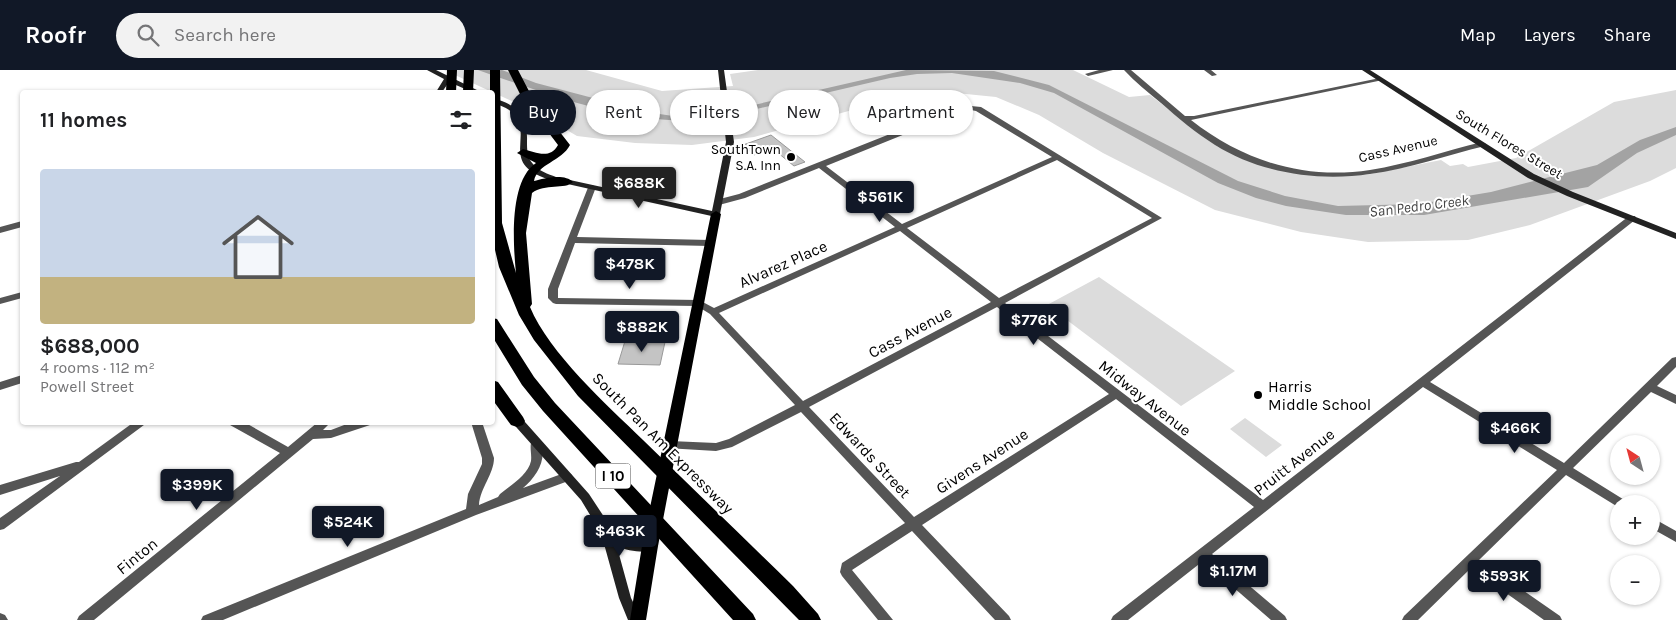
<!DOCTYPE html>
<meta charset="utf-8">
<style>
:root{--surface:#fff;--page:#f2f2f2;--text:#202124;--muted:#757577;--accent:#111827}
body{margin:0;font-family:Karla,sans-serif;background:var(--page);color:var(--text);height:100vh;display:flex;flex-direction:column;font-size:19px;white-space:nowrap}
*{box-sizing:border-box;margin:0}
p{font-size:16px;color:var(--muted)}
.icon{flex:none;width:28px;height:28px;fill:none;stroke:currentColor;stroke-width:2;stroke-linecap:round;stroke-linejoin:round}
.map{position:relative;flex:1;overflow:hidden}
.side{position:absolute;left:20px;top:20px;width:475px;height:335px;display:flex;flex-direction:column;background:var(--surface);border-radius:5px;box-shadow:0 1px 4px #0004}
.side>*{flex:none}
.guide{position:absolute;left:510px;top:20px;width:475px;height:45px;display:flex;gap:10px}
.needle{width:32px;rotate:324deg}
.buttons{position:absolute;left:1610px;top:365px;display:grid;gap:10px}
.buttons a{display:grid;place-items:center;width:50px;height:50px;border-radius:50%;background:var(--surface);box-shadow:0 1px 4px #0004;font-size:25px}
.price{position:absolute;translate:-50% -42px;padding:0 11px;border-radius:5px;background:var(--accent);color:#fff;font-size:16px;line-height:32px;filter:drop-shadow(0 1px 2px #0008)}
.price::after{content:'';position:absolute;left:50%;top:30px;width:15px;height:11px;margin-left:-8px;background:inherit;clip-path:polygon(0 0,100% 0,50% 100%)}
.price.on{background:#222;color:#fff}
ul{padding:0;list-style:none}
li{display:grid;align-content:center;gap:10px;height:265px;padding:0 20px}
li span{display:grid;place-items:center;height:155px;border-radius:5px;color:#555}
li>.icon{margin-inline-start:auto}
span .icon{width:90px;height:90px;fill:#fffc;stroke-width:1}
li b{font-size:21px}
h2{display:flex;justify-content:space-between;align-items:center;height:60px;padding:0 20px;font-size:21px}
.chip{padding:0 18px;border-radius:22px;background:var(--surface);box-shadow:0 1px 4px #0004;font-size:18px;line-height:45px}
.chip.on{background:var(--accent);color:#fff}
header{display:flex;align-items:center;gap:30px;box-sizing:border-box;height:70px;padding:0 25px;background:var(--accent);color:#fff}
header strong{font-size:24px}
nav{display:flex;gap:28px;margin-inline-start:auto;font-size:18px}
.search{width:350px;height:45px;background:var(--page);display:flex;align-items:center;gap:12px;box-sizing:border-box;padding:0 18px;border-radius:28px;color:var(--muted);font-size:19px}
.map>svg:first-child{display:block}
.green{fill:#dcdcdc}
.water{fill:#a3a3a3}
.building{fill:#c4c4c4;stroke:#999}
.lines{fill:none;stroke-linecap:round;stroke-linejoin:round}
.street{fill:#555;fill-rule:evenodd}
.secondary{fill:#222;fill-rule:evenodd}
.primary{fill:#000;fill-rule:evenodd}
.highway{fill:#000;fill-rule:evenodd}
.poi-dot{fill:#000;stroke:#fff;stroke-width:2}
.labels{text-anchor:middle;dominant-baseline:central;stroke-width:4;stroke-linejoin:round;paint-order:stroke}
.far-street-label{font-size:14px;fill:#000;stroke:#fff}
.far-poi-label{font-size:14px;fill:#000;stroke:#fff;text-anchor:end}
.far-water-label{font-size:15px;font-style:italic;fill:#444;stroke:#fff}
.shield{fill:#fff;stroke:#4c4c4c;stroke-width:1}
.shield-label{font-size:15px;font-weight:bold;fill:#000}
.street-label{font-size:16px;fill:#000;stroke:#fff}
.poi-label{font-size:16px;fill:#000;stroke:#fff;text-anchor:start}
</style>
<header>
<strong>Roofr</strong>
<div class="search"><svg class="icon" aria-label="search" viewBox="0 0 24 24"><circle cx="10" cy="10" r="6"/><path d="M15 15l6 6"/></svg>Search here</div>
<nav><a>Map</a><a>Layers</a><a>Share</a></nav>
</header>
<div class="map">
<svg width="1676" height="550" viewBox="0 0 1676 550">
<rect width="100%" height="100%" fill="#fff"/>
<path class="green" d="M444,0h142l76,21 71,-5 -3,-12 28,-4h315l56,27 21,-2 68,52 20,9 70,19h58l75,-15 9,6 13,-2 5,3 48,-9 98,-56 62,-12v78l-26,13 -120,44 -62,15 -100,2 -67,-10 -86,-22 -112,-57 -64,-38 -43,-18 -40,-4 -60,5 -142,39 -62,8 -57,-2 -58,-7 -41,-24z
M1099,207l136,94 -54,35 -134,-101z
M1245,348l37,27 -16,12 -36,-28z"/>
<path class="water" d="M478,0h24l34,13 110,29 27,4 35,-2 37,-7 161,-37 88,1 55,14 189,96 47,15 53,10 81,-2 72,-12 106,-27 43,-25 36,-13v8l-39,18 -49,34 -164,28h-78l-60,-9 -30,-8 -38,-15 -164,-90 -34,-10 -68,-10 -35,1 -27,4 -181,42c-79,6 -157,-24 -231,-50z"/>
<path class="building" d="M771,65l34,27 -11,4 -22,-18 -18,7 -11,-10z
M625,271l40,1 -5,23 -42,-1z"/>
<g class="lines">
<path class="street" d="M1099,0h14l-25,6 -3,-2z
M1124,0h7l54,46h9l186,-38 2,1 -4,2 -187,39c52,41 113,60 179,50 38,-6 75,-19 112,-28l4,2 -1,2c-38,9 -76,23 -115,28 -52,8 -110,-1 -155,-29 -19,-12 -37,-27 -54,-42 -13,-11 -26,-21 -37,-33z
M1204,0h7l6,5 -5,1z
M971,36l10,1 181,111 -157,85 258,197 366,-284h6l1,2 -1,2 -205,162 134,81 108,-105 4,-1v10l-19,19 19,9v9l-25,-12 -78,76 53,33 2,3h-9l-1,3 -52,-32 -87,85 81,56 2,4h-18l-73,-52 -53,52h-16l2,-4 153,-146 -134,-83 -211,167 73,62 2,4h-16l-68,-59 -75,59h-17l2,-4 141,-109 -138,-108 -194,126 87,91 2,4h-16l-83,-89 -60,39 41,50h-15l-36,-44 -2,-4 2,-9 63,-40 -104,-111 -69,35 -16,4 -50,-3 -2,-3 2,-3 4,-1 46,2 13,-4 66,-34 -85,-91 -13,-8 -141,-2 -3,-1 -5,-5v-9l41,-104h3l4,2 -19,50 133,3 4,3 -4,3 -135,-3 -17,46v9l141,2 15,8 181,-81 -76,-59 -74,30 -26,7 -3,-1v-4l23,-6 219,-87zM971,40l5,1 76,46 -150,67 -76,-58 136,-55zM1057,90l95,58 -153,80 -92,-70zM900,161l91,71 -188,99 -84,-88zM997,237l112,87 -195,123 -105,-110z
M22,151v6l-22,6v-6z
M22,222v6l-22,6v-6z
M22,305v8l-22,7v-8z
M134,352h14l-144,107 -4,1v-12l60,-42 -60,19v-10l76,-23h3z
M229,352h15l44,25 30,-25h13l-8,8h8l21,-8h19l-1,3 -39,13 -18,1 -219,181h-17l2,-4 201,-163 -50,-28z
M471,352h11l12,36c0,16 -14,30 -15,47l19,-8 2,-3c11,-9 28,-19 31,-33 1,-8 -2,-14 1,-21l4,-1 4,1c8,19 -3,36 -17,48l44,-16 4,2 2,3 -2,3 -95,35 -253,105h-22l2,-4 263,-107 2,-15 14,-30v-6z
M1651,447l25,14v11l-25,-14z
M0,543l5,2 3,5h-8z"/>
<path class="secondary" d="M427,0h9l45,22h-9l-23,-10 -7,10h-6l8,-13z
M718,0h6l10,72 -14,72 -4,3 -162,-36c-57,-16 -20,-43 -40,-67 -6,-6 -14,-9 -22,-11v-5c26,7 36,17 35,44 0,7 0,16 6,22 6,7 15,10 23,13l156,34 14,-69z
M1362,0h8l164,104 39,18 103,41v6l-109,-43 -39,-18z
M513,342l4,1 72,81 21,32 11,12 33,4 2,4 -2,4c-11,4 -26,0 -37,-3l14,51 11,22h-14l-9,-22 -18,-65 -20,-33 -72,-81 -1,-3 1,-3z"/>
<path class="primary" d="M716,141l5,3 -63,332 -12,74h-16l12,-74 69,-332z"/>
<path class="highway" d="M447,0h10l-1,22h-10z
M464,0h10l-1,22h-10z
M490,0h10l2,153 14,50c-3,-30 -7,-92 20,-110l-19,-10 6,-4c12,3 27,11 35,-4l-37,-49 -13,-26h10l13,25 39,50c-8,16 -33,19 -36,36 10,-3 31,-8 39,1 -8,8 -28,1 -41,11l-6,40 6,71 -2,3c19,46 77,98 113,133 50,49 100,97 150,146l25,28 3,6h-22l-221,-224 -44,-56 -15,-25 -20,-48 -7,-30v-145h-2z
M492,248l5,1 37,58 21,26 198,211 3,6h-23l-190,-209 -21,-26 -30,-49z
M492,310l6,2 25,35 2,4 -2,4 -6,2 -6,-2 -19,-26z"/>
</g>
<g class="poi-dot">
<circle cx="791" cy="87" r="5"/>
<circle cx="1258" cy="325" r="5"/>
</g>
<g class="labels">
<g class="far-street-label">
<text transform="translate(1509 74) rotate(31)">South Flores Street</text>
<text transform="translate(1398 79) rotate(-13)">Cass Avenue</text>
</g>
<g class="far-poi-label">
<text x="781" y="79">SouthTown<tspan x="781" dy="16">S.A. Inn</tspan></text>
</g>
<g class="far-water-label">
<text transform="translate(1419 136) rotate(-7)">San Pedro Creek</text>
</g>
<rect class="shield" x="595.5" y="393.5" width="35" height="25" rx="4"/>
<g class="shield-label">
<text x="613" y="406">I 10</text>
</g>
<g class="street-label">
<text transform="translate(783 194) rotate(-24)">Alvarez Place</text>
<text transform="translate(910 262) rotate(-28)">Cass Avenue</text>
<text transform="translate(1145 328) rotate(38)">Midway Avenue</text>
<text transform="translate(663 373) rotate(45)">South Pan Am Expressway</text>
<text transform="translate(870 385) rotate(47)">Edwards Street</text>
<text transform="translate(982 391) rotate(-33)">Givens Avenue</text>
<text transform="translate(1294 392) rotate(-38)">Pruitt Avenue</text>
<text transform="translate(137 486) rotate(-39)">Finton</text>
</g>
<g class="poi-label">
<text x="1268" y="316">Harris<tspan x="1268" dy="18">Middle School</tspan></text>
</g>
</g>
</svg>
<div class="buttons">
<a><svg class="needle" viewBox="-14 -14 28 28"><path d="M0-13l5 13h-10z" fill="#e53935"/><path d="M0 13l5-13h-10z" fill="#757577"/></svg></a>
<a>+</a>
<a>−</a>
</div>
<b class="price on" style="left:639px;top:139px">$688K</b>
<b class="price" style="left:880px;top:153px">$561K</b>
<b class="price" style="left:630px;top:220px">$478K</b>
<b class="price" style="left:1034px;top:276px">$776K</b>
<b class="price" style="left:642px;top:283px">$882K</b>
<b class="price" style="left:1515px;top:384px">$466K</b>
<b class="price" style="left:197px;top:441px">$399K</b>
<b class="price" style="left:348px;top:478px">$524K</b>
<b class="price" style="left:620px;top:487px">$463K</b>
<b class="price" style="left:1233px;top:527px">$1.17M</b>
<b class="price" style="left:1504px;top:532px">$593K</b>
<div class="guide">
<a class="chip on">Buy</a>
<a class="chip">Rent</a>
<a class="chip">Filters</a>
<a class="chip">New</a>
<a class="chip">Apartment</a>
</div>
<section class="side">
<h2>11 homes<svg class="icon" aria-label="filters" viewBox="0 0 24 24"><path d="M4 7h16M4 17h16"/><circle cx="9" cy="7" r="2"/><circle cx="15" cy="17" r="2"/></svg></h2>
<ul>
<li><span style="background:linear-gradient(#c9d6e8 70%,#c2b280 0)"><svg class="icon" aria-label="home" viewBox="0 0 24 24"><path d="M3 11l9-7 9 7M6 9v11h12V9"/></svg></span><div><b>$688,000</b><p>4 rooms · 112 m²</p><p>Powell Street</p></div></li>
</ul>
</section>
</div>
